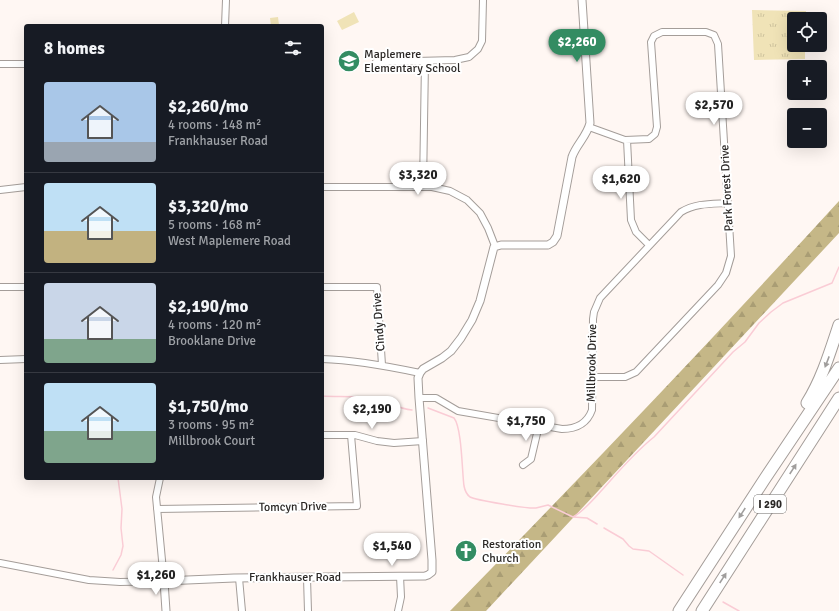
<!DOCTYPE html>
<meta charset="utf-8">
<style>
:root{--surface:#171b24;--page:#20242c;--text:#f1f3f6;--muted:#9ea1a6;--line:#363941;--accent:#338c62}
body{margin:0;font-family:Signika,sans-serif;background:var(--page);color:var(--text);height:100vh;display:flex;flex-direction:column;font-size:15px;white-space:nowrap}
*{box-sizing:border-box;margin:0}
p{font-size:13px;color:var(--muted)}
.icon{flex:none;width:22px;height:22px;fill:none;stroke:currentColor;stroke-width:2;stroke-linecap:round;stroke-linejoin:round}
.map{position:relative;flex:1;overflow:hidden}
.panel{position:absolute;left:24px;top:24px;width:300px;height:456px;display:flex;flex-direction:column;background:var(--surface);border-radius:4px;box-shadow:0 4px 16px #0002}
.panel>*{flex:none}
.buttons{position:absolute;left:787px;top:12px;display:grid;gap:8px}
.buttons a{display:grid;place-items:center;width:40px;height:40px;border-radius:4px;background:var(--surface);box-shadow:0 4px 16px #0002;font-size:20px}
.price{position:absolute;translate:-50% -34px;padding:0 9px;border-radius:14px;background:#fff;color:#222;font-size:13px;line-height:26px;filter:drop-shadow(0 1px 2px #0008)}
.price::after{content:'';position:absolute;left:50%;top:24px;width:12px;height:9px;margin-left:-6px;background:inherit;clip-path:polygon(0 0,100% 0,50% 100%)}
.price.current{background:var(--accent);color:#fff}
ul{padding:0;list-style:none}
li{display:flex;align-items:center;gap:12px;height:100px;padding:0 20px}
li+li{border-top:1px solid var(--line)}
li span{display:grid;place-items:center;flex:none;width:112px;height:80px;border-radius:4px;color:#555}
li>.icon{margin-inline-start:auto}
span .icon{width:48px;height:48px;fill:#fffc;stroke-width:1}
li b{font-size:17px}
h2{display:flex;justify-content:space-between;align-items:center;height:48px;padding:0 20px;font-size:17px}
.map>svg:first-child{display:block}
.forest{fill:url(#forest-firs)}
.park{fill:url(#park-tufts)}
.pitch{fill:#f0e3b7}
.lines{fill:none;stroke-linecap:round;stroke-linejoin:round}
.stream{stroke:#faccd5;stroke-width:1.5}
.minor-casing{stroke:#a49d99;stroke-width:8}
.tertiary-casing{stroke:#a49d99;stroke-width:9}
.motorway-casing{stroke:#a49d99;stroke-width:13}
.minor{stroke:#fff;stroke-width:6}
.tertiary{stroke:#fff;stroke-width:7}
.motorway{stroke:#fff;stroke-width:11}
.oneway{fill:#a09e9d}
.labels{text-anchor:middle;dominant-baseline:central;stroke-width:4;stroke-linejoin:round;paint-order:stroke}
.shield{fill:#fff;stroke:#6b6867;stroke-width:1}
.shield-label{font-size:11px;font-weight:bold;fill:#2b2826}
.poi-label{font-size:12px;fill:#2b2826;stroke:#fff;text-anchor:start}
.street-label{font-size:12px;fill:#2b2826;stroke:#fff}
</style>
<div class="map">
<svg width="839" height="611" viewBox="0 0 839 611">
<defs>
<pattern id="forest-firs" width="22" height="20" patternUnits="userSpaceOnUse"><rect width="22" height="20" fill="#c5b787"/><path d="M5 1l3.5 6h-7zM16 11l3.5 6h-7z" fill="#a99d74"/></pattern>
<pattern id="park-tufts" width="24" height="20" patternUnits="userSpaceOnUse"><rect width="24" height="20" fill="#f0e3b7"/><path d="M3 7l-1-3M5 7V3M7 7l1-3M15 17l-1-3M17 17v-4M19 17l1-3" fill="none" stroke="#cec39d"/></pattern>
</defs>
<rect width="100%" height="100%" fill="#fff7f3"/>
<path class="forest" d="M839,201v32l-353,378h-36c132,-135 262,-271 389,-410z"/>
<path class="park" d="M752,10l54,1v8h-12v26h11v14l-51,1z
M278,17l1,8 -8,1 -1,-8z"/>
<path class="pitch" d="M354,12l5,10 -17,8 -5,-9z"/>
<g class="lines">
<path class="stream" d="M322,396c18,1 36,0 54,3 12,3 23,10 36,11
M428,408l26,10c8,10 8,54 10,68 1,5 2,8 6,11 5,3 59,12 66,11 4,-1 8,-2 12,-3l25,12 14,1 10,6
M573,517c11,-6 21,-18 29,-27 17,-19 33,-38 52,-53l79,-85 12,-10 14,-19 12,-11 12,-9 49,-20 7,-16
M604,528l19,11 6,7 4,3 16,2 34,24
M113,570l8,-15 2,-9 -2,-18 1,-19 -4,-31
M723,602l16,9"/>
<g class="minor-casing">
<path id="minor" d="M225,26l1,-26
M376,62l79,-2 14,-3 9,-8 4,-8 1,-41
M0,64h26
M589,127l36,13 24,-1 6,-5 2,-7 -6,-85 3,-6 8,-4h44l8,3 4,9 13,212 -5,17 -8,12 -82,87 -11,5h-33
M627,140l4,80 5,12 13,13
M322,187h110l18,4 17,9 13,13 8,15 7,18
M423,187l2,-126
M0,190l26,-3
M0,287h26
M322,287h55l5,78
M322,359c33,1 65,7 98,14
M0,360l26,-1
M419,398h17l22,13 104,18c14,0 25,-5 30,-19l1,-91 1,-7 6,-14 81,-86c15,-9 30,-8 47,-9
M322,435h33l22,6 17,2 29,-2
M523,465l8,-6 8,-34
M157,509l200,-3 -6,-71
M0,563l89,17 31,2 44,-1 -8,-84 4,-19
M239,578l3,33
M307,578l1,33
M398,611l3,-14 -1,-21"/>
</g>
<g class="tertiary-casing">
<path id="tertiary" d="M166,611l-2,-30 70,-3 191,-2 3,-1 4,-3v-12l-13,-162 -1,-20 2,-5 3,-4 19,-11 9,-7 10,-13 11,-18 8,-19 14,-54 7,-2h47l5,-3 4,-6 15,-79c4,-12 15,-21 18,-34l-8,-123"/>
</g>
<g class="motorway-casing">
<path id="motorway" d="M807,403c15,-24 23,-51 32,-78
M679,611l85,-131 75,-112
M702,611l137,-213"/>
</g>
<use href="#minor" class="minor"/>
<use href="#tertiary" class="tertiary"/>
<use href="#motorway" class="motorway"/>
</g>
<defs><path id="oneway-solid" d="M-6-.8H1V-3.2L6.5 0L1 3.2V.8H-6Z"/></defs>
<g class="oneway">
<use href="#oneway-solid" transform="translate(827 362) rotate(111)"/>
<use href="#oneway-solid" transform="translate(793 469) rotate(-57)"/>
<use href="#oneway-solid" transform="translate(742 513) rotate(123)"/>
<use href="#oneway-solid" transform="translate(723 578) rotate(-57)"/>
</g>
<defs>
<g id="school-disc" transform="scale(1.15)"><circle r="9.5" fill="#338c62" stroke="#fff"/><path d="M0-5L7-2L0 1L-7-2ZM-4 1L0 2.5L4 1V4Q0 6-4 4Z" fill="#fff"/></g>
<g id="church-disc" transform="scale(1.15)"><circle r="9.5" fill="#338c62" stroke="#fff"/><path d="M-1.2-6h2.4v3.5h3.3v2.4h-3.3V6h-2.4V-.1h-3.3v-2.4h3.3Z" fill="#fff"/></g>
</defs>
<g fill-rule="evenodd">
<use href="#school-disc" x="349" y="61"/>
<use href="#church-disc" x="466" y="551"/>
</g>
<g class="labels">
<rect class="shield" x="754" y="495" width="32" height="18" rx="3"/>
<g class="shield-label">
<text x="770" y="504">I 290</text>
</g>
<g class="poi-label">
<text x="364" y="54">Maplemere<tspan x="364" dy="14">Elementary School</tspan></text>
<text x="482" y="544">Restoration<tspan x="482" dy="14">Church</tspan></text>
</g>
<g class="street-label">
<text transform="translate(727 188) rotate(-93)">Park Forest Drive</text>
<text transform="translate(379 322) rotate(-94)">Cindy Drive</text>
<text transform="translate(592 363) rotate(-89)">Millbrook Drive</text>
<text transform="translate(293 507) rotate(-1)">Tomcyn Drive</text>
<text x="295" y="577">Frankhauser Road</text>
</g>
</g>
</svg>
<div class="buttons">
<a><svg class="icon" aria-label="locate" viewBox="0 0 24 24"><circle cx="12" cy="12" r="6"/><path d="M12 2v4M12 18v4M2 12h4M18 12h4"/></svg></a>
<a>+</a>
<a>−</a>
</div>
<b class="price current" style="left:577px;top:63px">$2,260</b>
<b class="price" style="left:714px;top:126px">$2,570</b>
<b class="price" style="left:418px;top:196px">$3,320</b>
<b class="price" style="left:621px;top:200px">$1,620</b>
<b class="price" style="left:372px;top:430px">$2,190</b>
<b class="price" style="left:526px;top:442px">$1,750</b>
<b class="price" style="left:392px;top:567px">$1,540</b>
<b class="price" style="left:156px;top:596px">$1,260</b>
<section class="panel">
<h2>8 homes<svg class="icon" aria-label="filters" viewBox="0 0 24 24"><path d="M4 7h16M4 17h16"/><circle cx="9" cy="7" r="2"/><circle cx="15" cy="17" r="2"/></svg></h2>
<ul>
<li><span style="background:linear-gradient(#a9c7e8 75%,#9aa5b1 0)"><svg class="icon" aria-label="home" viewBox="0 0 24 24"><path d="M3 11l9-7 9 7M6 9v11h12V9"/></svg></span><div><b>$2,260/mo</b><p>4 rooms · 148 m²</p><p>Frankhauser Road</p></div></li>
<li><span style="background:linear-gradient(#bfe0f5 60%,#c2b280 0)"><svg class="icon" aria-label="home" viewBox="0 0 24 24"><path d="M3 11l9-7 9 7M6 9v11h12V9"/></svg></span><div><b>$3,320/mo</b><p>5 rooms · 168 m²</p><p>West Maplemere Road</p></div></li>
<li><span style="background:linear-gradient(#c9d6e8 70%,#7fa58c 0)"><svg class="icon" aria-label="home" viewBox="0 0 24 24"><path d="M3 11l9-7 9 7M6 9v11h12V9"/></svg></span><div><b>$2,190/mo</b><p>4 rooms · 120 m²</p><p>Brooklane Drive</p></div></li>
<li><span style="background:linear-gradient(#bfe0f5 60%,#7fa58c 0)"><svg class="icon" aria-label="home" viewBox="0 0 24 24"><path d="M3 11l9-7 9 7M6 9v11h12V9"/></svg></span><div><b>$1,750/mo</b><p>3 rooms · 95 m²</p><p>Millbrook Court</p></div></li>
</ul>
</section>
</div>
